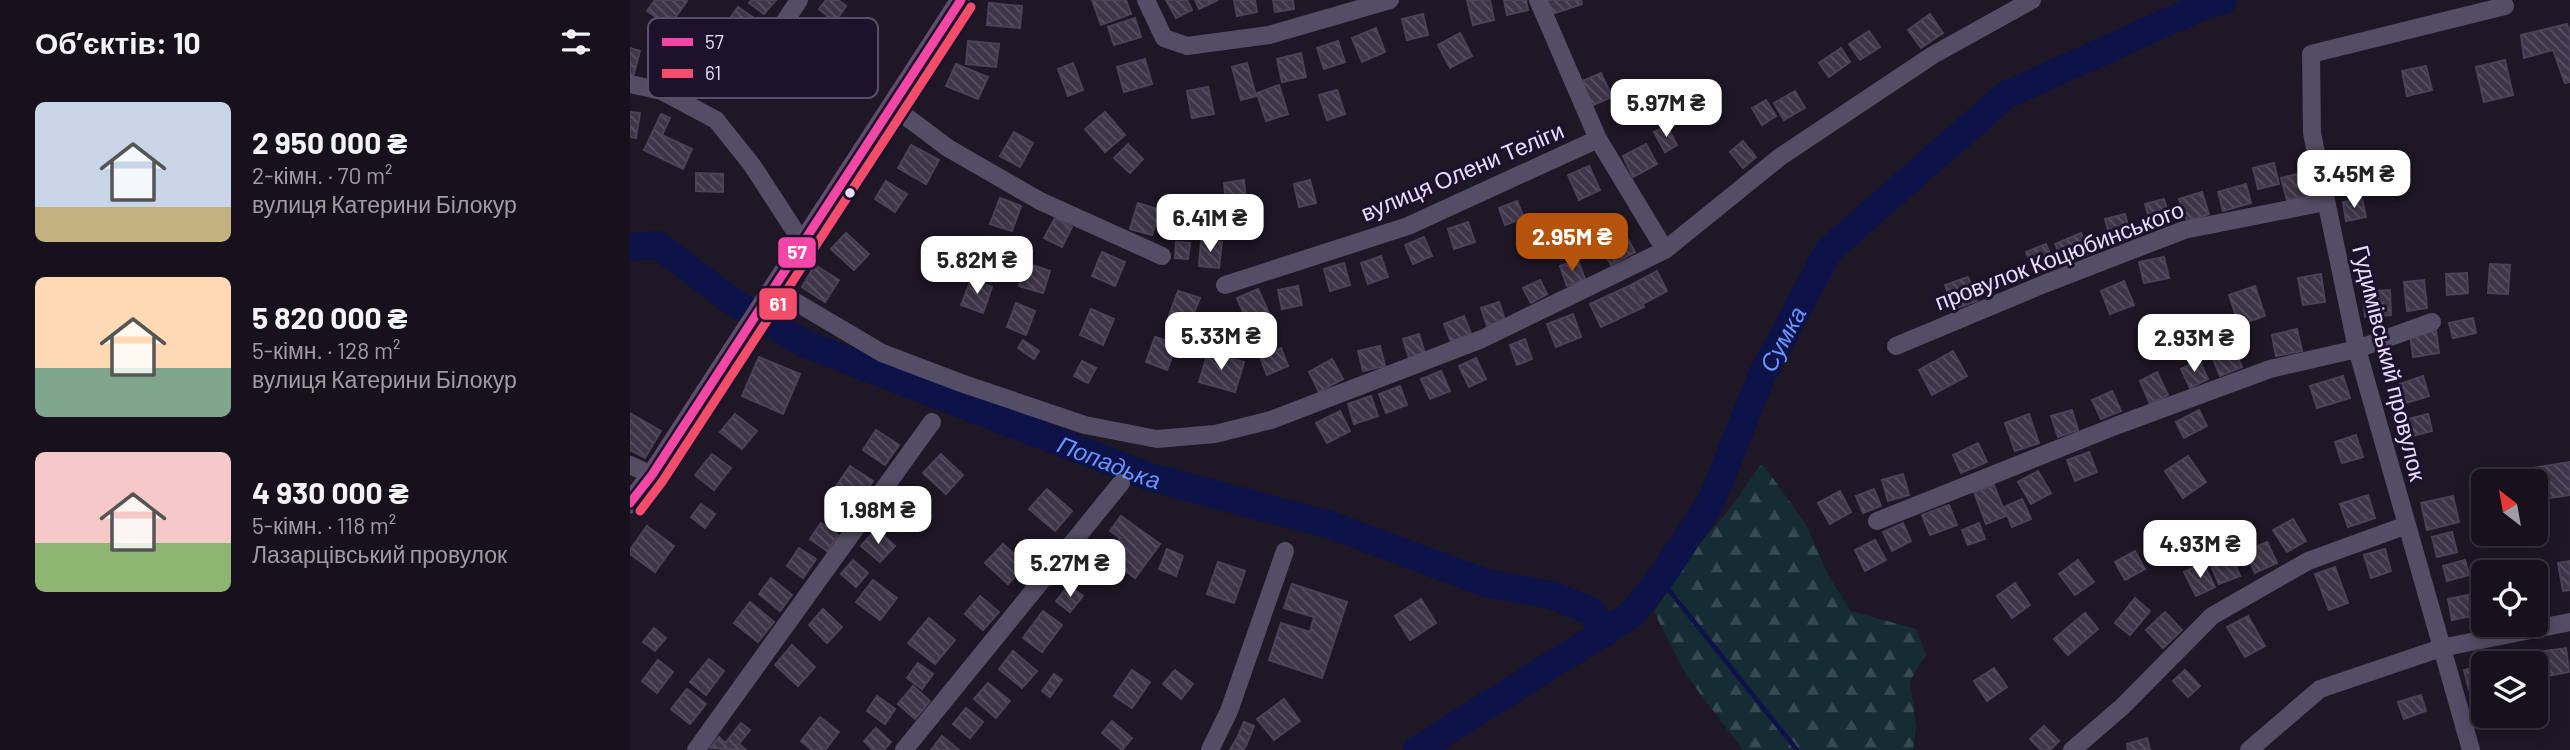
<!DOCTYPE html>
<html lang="uk">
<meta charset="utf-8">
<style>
:root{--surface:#16111c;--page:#1f1a25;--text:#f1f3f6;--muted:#9e9da3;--line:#35313b;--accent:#b45309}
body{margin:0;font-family:Barlow,sans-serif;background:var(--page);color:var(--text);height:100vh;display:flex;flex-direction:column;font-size:26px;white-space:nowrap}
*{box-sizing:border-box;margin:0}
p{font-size:23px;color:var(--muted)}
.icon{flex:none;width:38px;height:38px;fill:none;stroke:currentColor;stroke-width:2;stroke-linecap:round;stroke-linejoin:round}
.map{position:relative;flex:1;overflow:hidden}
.sheet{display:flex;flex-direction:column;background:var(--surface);width:630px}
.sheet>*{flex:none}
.needle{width:46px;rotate:329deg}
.controls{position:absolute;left:1841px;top:469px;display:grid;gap:14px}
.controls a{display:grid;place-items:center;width:77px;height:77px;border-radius:10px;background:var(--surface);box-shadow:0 4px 18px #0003,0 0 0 2px var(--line);font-size:35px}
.price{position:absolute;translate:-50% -60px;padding:0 16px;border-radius:14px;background:#fff;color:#222;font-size:23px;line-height:46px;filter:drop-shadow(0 2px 4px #0008)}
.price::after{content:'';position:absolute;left:50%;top:42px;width:21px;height:16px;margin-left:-10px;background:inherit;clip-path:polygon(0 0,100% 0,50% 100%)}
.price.on{background:var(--accent);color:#fff}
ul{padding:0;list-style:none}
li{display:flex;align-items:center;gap:21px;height:175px;padding:0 35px}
li span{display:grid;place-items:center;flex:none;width:196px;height:140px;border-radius:10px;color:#555}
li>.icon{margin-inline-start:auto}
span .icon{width:84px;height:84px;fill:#fffc;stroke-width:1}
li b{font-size:30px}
h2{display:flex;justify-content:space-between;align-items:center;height:84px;padding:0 35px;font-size:30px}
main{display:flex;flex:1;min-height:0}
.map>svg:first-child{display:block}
.forest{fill:url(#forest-firs)}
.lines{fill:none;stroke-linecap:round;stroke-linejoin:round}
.stream{stroke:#0d1248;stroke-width:4.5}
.river{stroke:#0d1248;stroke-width:28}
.building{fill:url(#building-back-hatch);stroke:#4c4258;stroke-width:2}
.minor{stroke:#544d66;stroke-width:18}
.major{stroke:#5f4d6b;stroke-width:21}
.bus-1-casing{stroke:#1d112c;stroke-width:14}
.bus-2-casing{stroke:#1d112c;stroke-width:14}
.bus-1{stroke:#f346a5;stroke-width:9}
.bus-2{stroke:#f44d6c;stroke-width:9}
.bus-dot{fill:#e9dcff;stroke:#1d112c;stroke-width:2.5}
.labels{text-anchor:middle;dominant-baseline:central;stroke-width:6;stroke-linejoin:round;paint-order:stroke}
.street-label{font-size:23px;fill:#e9dcff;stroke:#1d112c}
.water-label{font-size:24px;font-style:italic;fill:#6a95ff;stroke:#1d112c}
.key{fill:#1d112c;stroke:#5a4e6b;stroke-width:2}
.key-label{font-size:19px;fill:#e9dcff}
.line-badge{stroke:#1d112c;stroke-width:2.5}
.badge-label{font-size:19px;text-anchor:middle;font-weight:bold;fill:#fff}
</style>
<main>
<section class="sheet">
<h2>Об’єктів: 10<svg class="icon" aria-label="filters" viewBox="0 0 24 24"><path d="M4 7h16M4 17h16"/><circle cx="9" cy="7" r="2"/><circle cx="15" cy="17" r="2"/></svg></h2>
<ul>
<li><span style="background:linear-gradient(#c9d6e8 75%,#c2b280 0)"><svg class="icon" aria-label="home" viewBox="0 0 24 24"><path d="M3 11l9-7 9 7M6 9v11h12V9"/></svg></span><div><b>2 950 000 ₴</b><p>2-кімн. · 70 m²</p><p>вулиця Катерини Білокур</p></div></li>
<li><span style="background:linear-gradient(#ffd9b3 65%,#7fa58c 0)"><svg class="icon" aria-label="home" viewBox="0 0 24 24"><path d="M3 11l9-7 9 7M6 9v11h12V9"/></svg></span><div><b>5 820 000 ₴</b><p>5-кімн. · 128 m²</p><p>вулиця Катерини Білокур</p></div></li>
<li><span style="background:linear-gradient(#f6c9c9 65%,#8fb573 0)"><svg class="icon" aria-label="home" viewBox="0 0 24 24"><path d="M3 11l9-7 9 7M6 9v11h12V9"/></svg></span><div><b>4 930 000 ₴</b><p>5-кімн. · 118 m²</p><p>Лазарцівський провулок</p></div></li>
</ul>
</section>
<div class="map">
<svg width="1940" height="750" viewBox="0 0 1940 750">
<defs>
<pattern id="forest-firs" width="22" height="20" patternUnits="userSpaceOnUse" patternTransform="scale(1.75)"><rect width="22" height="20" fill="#152c34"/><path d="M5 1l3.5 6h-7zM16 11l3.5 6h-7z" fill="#374a52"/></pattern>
<pattern id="building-back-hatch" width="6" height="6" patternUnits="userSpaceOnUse" patternTransform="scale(1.75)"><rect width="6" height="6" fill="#3d3647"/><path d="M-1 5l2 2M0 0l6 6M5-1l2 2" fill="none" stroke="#595263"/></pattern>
</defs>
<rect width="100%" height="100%" fill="#1e1726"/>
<path class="forest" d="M1132,463l45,63 21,49 23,36 65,18 10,25 -16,27 6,46 -3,23h-170l-57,-75 -32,-63 36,-57 42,-49z"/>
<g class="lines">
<path class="stream" d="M1030,579l137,171"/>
<g class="river">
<path id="s1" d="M0,247l28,-2 68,52 77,46 347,134 180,48 156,58 65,12 40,16 14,22"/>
<path id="s2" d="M787,750l214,-135 29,-36 51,-77 51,-127 67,-125 177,-155 199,-90 18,-5"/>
</g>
</g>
<path class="building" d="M25,0h31l1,1 -18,25 -22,-15z
M122,0h24l-12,14 -15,-11z
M196,0h12l8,6 -11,16 -16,-13z
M462,0h34l5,14 -30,11z
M536,0h21l5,10 -16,8z
M565,0h23l-19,9z
M604,0h21l2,12 -20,4z
M643,0h20l1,9 -19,3z
M837,0h23l4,20 -21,5z
M874,0h22l2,10 -21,5z
M914,0h37l1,4 -33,11z
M359,3l33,3 -2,22 -33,-3z
M108,7l25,17 -18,26 -25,-17z
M793,14l5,21 -21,5 -5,-21z
M1300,14l13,19 -22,15 -13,-18z
M505,18l6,19 -27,8 -6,-18z
M1937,24l3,8v50l-5,1 -12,-33 -29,8 -3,-23z
M746,28l9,24 -23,10 -10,-24z
M1239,31l11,16 -20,13 -11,-16z
M830,33l12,23 -22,12 -12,-23z
M338,41l31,3 -3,23 -30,-3z
M708,41l7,21 -21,7 -7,-21z
M0,48l10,3 -7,26 -3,-1z
M1211,48l9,14 -21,15 -10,-14z
M671,53l5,24 -24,5 -5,-23z
M515,59l7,25 -28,8 -7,-25z
M1875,60l8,35 -29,7 -8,-35z
M443,63l10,27 -15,6 -10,-27z
M617,63l9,33 -15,4 -9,-33z
M326,64l32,13 -10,22 -32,-13z
M1796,66l6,24 -25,6 -5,-25z
M971,73l11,24 -21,9 -11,-24z
M649,85l9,29 -22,7 -9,-28z
M578,87l6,27 -22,4 -5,-27z
M707,90l8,24 -18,6 -8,-25z
M1165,91l10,17 -21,12 -10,-17z
M1136,100l10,16 -14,9 -10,-17z
M0,112l10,1 -4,25 -6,-1z
M475,112l20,23 -20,17 -20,-23z
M31,114l9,4 -8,17 30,14 -9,20 -39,-19z
M1037,126l10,19 -12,7 -11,-20z
M384,132l19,11 -13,24 -20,-11z
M1113,141l13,16 -13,11 -13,-16z
M498,144l15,15 -13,14 -16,-15z
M1016,144l11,20 -24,13 -10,-21z
M281,145l28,15 -13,24 -28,-16z
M1727,156l4,20 -25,6 -5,-20z
M1644,163l5,21 -21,5 -5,-21z
M959,166l11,24 -21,10 -11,-25z
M1675,172l5,23 -23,5 -6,-22z
M66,173l27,1v18l-27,-1z
M614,180l2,21 -20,3 -2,-21z
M680,180l6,23 -17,4 -5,-23z
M256,181l21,13 -12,18 -20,-13z
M1616,184l5,19 -28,8 -5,-19z
M1572,192l7,22 -22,7 -8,-22z
M370,198l21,8 -9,25 -22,-7z
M1534,199l7,24 -19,5 -7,-24z
M1732,199l4,18 -20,4 -3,-19z
M887,201l7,17 -19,7 -6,-17z
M508,203l22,7 -8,25 -22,-6z
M1495,214l6,22 -20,5 -6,-22z
M425,218l17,9 -10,20 -18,-9z
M838,222l7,20 -21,7 -6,-20z
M994,232l11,20 -24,13 -11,-20z
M216,233l23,21 -15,16 -23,-21z
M1451,233l9,20 -26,11 -9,-20z
M359,237l20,8 -8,18 -20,-8z
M794,237l8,19 -19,8 -8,-19z
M571,240l21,2 -3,26 -20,-2z
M546,242l14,1 -2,16 -13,-1z
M1416,244l9,21 -20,9 -9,-22z
M472,252l23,10 -10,24 -23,-10z
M751,256l7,21 -20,7 -7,-21z
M1534,257l5,21 -25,5 -5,-21z
M948,260l7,19 -18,7 -7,-20z
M396,263l24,8 -7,22 -24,-7z
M714,263l6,22 -20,6 -6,-22z
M1860,264l20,1 -2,29 -20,-1z
M185,265l24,15 -14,22 -23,-15z
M1027,271l10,20 -24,13 -10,-20z
M1837,273l1,20 -21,2 -1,-21z
M1691,274l4,28 -22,3 -5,-27z
M1338,277l9,24 -23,8 -9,-24z
M341,280l21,7 -9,26 -22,-8z
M910,280l7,14 -16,9 -8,-15z
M1794,280l3,28 -20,3 -3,-29z
M1494,281l10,24 -24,9 -9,-23z
M1003,284l11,23 -43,20 -11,-23z
M668,286l4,19 -20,4 -4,-19z
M1625,286l10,30 -26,9 -10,-30z
M628,289l11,24 -21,10 -11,-25z
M1760,290l1,25 -26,2 -2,-25z
M548,291l22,7 -10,25 -21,-7z
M869,302l6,18 -18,6 -6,-18z
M386,303l19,8 -9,24 -19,-8z
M461,309l23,10 -11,26 -23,-10z
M943,314l8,23 -25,10 -9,-23z
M834,316l7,18 -20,8 -7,-18z
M1843,318l3,15 -23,5 -4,-15z
M1667,329l5,22 -26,5 -4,-21z
M1806,330l3,23 -26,4 -3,-23z
M789,334l6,20 -16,4 -6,-19z
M525,337l22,7 -10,26 -21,-8z
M895,339l7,20 -15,6 -7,-20z
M393,340l16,11 -5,8 -16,-11z
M750,346l5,20 -22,5 -5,-20z
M651,348l7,18 -21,9 -7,-18z
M1604,349l8,18 -22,9 -7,-17z
M1323,351l14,25 -35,19 -13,-25z
M578,352l36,10 -9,30 -36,-10z
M129,357l41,17 -17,40 -41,-18z
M846,358l10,21 -17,8 -10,-21z
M702,359l11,20 -24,13 -10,-20z
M1569,360l9,19 -18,9 -9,-19z
M452,361l14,7 -8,15 -14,-7z
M811,371l9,20 -20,8 -9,-20z
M1527,372l11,23 -18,9 -10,-23z
M1713,376l7,22 -33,10 -7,-22z
M1793,376l6,20 -23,7 -6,-19z
M770,386l7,19 -21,8 -7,-19z
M1482,391l9,20 -20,8 -9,-19z
M741,396l7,20 -24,8 -6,-20z
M1442,410l6,20 -20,7 -7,-21z
M1569,410l8,16 -23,12 -8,-16z
M710,411l10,20 -23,12 -11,-20z
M0,413l31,18 -16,27 -15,-8z
M105,414l22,17 -15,18 -22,-17z
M1399,414l10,29 -24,8 -10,-28z
M1798,414l4,17 -24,6 -4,-17z
M246,430l23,15 -14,20 -22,-15z
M1726,435l7,22 -21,6 -7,-21z
M1348,443l9,19 -26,11 -8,-18z
M1459,452l8,20 -22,9 -8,-21z
M82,454l19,14 -17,22 -19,-15z
M311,454l22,21 -17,19 -23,-21z
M1558,456l18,26 -23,16 -18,-27z
M1940,462v33l-34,5v-19h-33l-2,-8z
M220,466l23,15 -15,22 -23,-15z
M1408,471l13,22 -20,11 -13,-22z
M1273,474l6,21 -21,6 -6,-21z
M1364,485l12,31 -20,8 -12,-32z
M417,489l25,22 -17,20 -26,-22z
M1244,489l7,17 -18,7 -7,-17z
M1210,491l11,21 -21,12 -12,-21z
M1738,495l7,23 -27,9 -8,-23z
M1823,496l6,26 -32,8 -6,-27z
M1392,499l9,20 -19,8 -8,-20z
M209,500l12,10 -11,14 -12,-10z
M268,500l18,16 -15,16 -18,-15z
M71,504l14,10 -10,14 -14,-11z
M1319,505l8,20 -27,10 -8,-20z
M491,516l39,28 -25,34 -29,-22 14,-18 -10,-7z
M1663,519l13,22 -19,11 -14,-22z
M191,523l17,12 -11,16 -17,-12z
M1273,523l8,18 -19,10 -9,-19z
M1349,523l6,16 -17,6 -6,-15z
M17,526l27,20 -19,26 -25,-18v-4z
M246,529l19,17 -15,16 -19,-16z
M1822,532l5,20 -20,5 -5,-20z
M1245,540l11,20 -21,11 -10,-21z
M1637,542l10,21 -22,10 -10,-22z
M373,544l23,21 -18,19 -23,-21z
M169,548l17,11 -13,19 -16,-12z
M537,549l16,7 -7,20 -17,-7z
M1755,549l6,22 -20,7 -7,-23z
M1505,551l10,18 -20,11 -10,-18z
M1600,552l10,24 -21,8 -10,-23z
M223,560l15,13 -12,14 -15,-13z
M1448,560l16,22 -19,13 -16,-21z
M1835,560l4,15 -22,6 -4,-15z
M1940,561v29l-7,1 -5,-28z
M588,562l27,9 -11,32 -27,-9z
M1573,563l12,24 -19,9 -12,-24z
M1705,567l13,36 -19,7 -14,-36z
M141,578l21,17 -12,16 -21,-17z
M243,580l24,18 -17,22 -24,-18z
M1385,583l15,22 -18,13 -15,-22z
M662,584l55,18 -25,76 -53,-18 12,-37 29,9 4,-15 -30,-9z
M439,585l14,11 -13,16 -14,-11z
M1838,595l4,21 -20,4 -4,-21z
M350,596l19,16 -16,18 -18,-16z
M1505,598l15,13 -20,24 -15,-12z
M791,599l15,24 -26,17 -15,-24z
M120,602l24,20 -16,20 -24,-19z
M193,609l19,18 -15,16 -18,-18z
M413,611l19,14 -20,27 -19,-14z
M1535,612l17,18 -19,18 -17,-18z
M1455,613l13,16 -30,26 -14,-16z
M1618,616l17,30 -20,11 -18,-30z
M299,618l26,22 -20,24 -27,-21z
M24,628l12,10 -11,13 -12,-9z
M162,645l23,22 -17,19 -23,-21z
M1936,648l3,24 -22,4 -4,-25z
M383,651l24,20 -15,17 -23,-19z
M79,659l15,12 -18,24 -16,-13z
M28,660l15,12 -16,21 -15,-12z
M288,663l15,11 -11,15 -15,-11z
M1853,665v22l-14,3 -5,-20z
M1364,668l13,19 -20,14 -13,-20z
M502,670l18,12 -18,26 -18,-12z
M545,670l18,14 -12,15 -18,-15z
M1555,670l15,16 -12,11 -15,-16z
M424,674l8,6 -12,17 -8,-6z
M358,683l22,18 -14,17 -22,-19z
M283,686l17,15 -15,18 -17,-15z
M57,689l19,15 -16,20 -19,-15z
M1791,695l5,16 -22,8 -6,-17z
M247,696l18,13 -10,15 -18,-13z
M654,699l16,22 -26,19 -17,-21z
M336,708l17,14 -13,16 -17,-14z
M190,717l19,15 -14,18h-13l-11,-9z
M482,721l20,17 -10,12 -20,-17z
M614,722l10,4 -7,17 -10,-5z
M111,723l9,7 -11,14 7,6 -36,-2 9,-11 6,6z
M1414,726l15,15 -9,9h-9l-11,-11z
M246,728l15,14 -7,8h-11l-9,-9z
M312,736l17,14h-28z
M607,738l10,6 -4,6h-13z
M1517,738l3,12h-22l-1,-6z"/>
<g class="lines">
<path class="minor" d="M516,0l18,38 23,8 82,-11 121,-35
M908,0l60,139 67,111
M117,79l52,-79
M0,84l32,7 54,29 36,45 50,77
M262,106l56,42 92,53 122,55
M595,285l183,-59 190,-87
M142,288l110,65 79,30 124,42 72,14 58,-5 56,-14 211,-81 183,-89 115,-93 153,-102 99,-55
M1266,346l148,-62 140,-54 141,-28
M0,465l22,10
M1247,521l241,-96 152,-56 87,-20 75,-27
M66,750l236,-328
M274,750l217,-267
M580,750l19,-39 56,-160
M1442,750l50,-43 90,-91 96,-55 99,-36
M1619,750l71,-61 121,-41 129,-26
M1841,750l-114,-401 -45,-216 -1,-79 194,-48"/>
<path class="major" d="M0,503l22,-28 309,-475"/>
<g class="bus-1-casing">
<path id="bus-1" d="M0,503l22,-28 309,-475"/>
</g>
<g class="bus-2-casing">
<path id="bus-2" d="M10,511l22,-29 309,-475"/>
</g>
<use href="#bus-1" class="bus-1"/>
<use href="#bus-2" class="bus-2"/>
</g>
<circle class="bus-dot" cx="220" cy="193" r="6"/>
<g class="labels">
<g class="street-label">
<text transform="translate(832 171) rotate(-23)">вулиця Олени Теліги</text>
<text transform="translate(1429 255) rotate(-21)">провулок Коцюбинського</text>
<text transform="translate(1760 363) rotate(76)">Гудимівський провулок</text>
</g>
<g class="water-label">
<text stroke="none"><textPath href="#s2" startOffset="570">Сумка</textPath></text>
<text stroke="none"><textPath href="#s1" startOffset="532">Попадька</textPath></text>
</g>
</g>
<rect x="18" y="18" width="230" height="80" rx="10" class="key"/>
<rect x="32" y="38" width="31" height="8" fill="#f346a5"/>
<rect x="32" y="69" width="31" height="9" fill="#f44d6c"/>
<g class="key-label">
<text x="75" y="49">57</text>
<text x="75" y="80">61</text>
</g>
<g class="line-badge">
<rect x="147" y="236" width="40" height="33" rx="7" fill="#f346a5"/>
<rect x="128" y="287" width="40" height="34" rx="7" fill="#f44d6c"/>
</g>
<g class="badge-label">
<text x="167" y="259">57</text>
<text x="148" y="311">61</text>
</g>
</svg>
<div class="controls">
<a><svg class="needle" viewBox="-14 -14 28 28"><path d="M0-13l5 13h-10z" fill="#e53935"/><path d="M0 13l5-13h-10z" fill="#9e9da3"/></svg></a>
<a><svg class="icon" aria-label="locate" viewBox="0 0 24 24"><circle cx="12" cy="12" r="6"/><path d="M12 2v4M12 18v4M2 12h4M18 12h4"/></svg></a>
<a><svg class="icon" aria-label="layers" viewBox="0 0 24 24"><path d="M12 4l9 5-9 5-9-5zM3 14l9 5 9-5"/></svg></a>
</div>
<b class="price" style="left:1036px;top:139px">5.97M ₴</b>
<b class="price" style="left:1724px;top:210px">3.45M ₴</b>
<b class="price" style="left:580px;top:254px">6.41M ₴</b>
<b class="price on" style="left:942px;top:273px">2.95M ₴</b>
<b class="price" style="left:347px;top:296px">5.82M ₴</b>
<b class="price" style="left:591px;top:372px">5.33M ₴</b>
<b class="price" style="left:1564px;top:374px">2.93M ₴</b>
<b class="price" style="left:248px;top:546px">1.98M ₴</b>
<b class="price" style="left:1570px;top:580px">4.93M ₴</b>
<b class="price" style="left:440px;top:599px">5.27M ₴</b>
</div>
</main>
